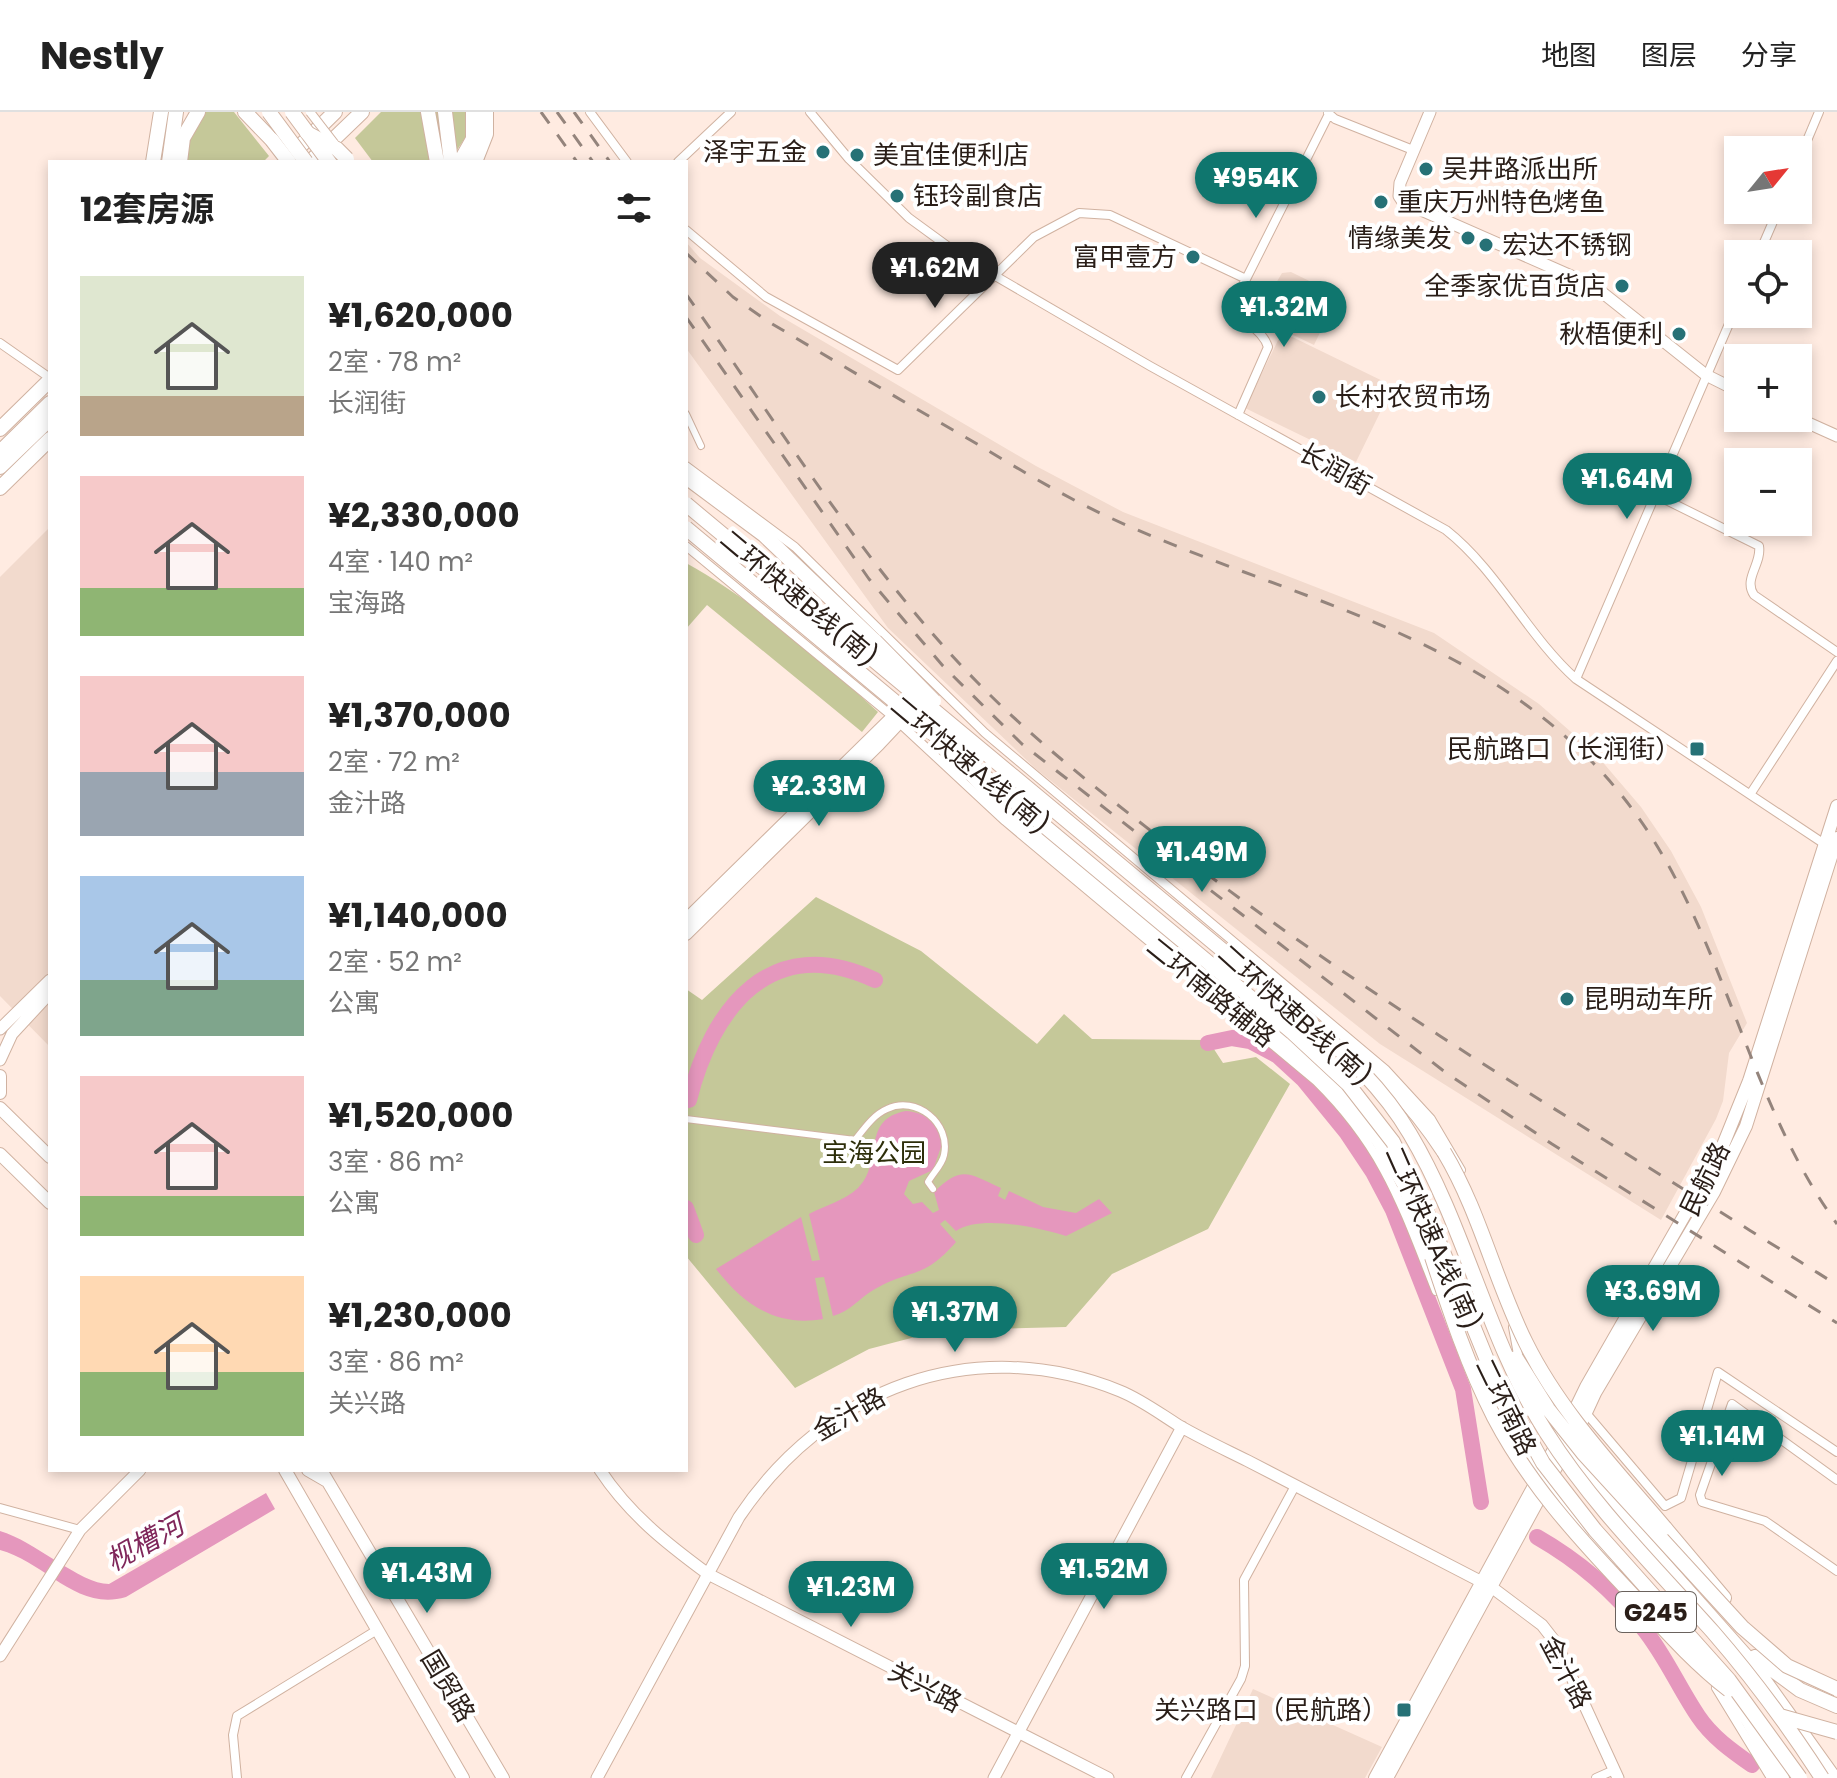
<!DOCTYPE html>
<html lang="zh">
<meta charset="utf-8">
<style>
:root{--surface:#fff;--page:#f2f2f2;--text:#222;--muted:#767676;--line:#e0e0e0;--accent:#0f766e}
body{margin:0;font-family:Poppins,"Noto Sans SC",sans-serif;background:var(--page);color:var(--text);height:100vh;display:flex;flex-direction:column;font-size:30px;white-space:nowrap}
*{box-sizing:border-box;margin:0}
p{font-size:26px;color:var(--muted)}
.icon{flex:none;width:44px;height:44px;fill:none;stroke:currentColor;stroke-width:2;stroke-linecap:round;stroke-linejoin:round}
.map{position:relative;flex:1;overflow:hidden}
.sheet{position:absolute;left:48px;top:48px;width:640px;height:1312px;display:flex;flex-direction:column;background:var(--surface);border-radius:0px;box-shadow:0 4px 12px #0003}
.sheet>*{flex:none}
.needle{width:52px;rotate:60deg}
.controls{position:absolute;left:1724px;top:24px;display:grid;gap:16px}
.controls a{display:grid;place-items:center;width:88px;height:88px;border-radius:0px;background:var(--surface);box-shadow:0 4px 12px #0003;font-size:40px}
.price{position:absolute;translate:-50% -68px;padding:0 18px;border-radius:28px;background:var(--accent);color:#fff;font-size:26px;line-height:52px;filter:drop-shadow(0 2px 4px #0008)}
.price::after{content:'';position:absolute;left:50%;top:48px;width:24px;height:18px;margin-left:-12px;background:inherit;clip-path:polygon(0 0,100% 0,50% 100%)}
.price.selected{background:#222;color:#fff}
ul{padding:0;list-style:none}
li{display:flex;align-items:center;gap:24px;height:200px;padding:0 32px}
li span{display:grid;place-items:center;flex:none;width:224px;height:160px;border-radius:0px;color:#555}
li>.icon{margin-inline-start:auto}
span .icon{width:96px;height:96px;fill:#fffc;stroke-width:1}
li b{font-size:34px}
h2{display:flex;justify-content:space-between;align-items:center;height:96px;padding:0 32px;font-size:34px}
header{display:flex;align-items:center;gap:48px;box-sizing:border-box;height:112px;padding:0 40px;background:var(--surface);border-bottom:2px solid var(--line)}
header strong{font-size:38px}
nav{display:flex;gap:44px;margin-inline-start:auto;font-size:28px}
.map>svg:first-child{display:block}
.built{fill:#f2dacd}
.green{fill:#c5c899}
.water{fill:#e597bd}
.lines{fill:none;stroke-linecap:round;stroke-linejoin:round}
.river{stroke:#e597bd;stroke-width:16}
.pedestrian-casing{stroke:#d0b2a1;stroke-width:8}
.minor-casing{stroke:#d0b2a1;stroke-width:10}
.tertiary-casing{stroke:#d0b2a1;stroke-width:13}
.secondary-casing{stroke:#d0b2a1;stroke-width:14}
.primary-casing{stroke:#d0b2a1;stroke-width:16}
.trunk-casing{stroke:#d0b2a1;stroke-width:16}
.pedestrian{stroke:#fff;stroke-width:6}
.minor{stroke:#fff;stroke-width:8}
.tertiary{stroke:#fff;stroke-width:11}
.secondary{stroke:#fff;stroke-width:12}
.primary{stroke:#fff;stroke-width:14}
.trunk{stroke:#fff;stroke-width:14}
.rail{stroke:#94847c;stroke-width:3;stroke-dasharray:14 14;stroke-linecap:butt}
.minor-bridge-casing{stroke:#d0b2a1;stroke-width:10;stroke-linecap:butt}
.primary-bridge-casing{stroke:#d0b2a1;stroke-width:16;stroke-linecap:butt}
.trunk-bridge-casing{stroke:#d0b2a1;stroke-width:16;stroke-linecap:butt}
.minor-bridge{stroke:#fff;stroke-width:8}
.primary-bridge{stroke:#fff;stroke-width:14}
.trunk-bridge{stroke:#fff;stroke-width:14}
.poi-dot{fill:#267176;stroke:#fff;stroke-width:3}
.labels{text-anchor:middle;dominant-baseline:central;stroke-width:8;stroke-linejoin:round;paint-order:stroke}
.shield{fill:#fff;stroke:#6a625d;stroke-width:2}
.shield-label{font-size:24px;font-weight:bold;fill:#2a1e18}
.poi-label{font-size:26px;fill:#2a1e18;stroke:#fff;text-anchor:end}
.street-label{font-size:26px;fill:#2a1e18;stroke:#fff}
.park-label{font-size:26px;fill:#2d2e0a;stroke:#fff}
.water-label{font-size:28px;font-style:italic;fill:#7f265a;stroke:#fff}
</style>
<header>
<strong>Nestly</strong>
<nav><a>地图</a><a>图层</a><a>分享</a></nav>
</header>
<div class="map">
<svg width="1837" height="1666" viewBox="0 0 1837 1666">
<rect width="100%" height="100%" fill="#ffebe1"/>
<path class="built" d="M686,130l14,16 80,58 256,150 87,46 311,121 105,71 55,48 47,55 30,44 30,56 46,116 -18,30 -6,48 -7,18 -55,101 -281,-176 -344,-275 -148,-141 -202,-280z
M1291,160l47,23 -24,50 -58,-28 26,-44z
M1282,220l111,54 -37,76 -111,-54z
M50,415v520l-50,-51v-419z
M1253,1577l129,58 -17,31h-154z"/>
<path class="green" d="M203,0h31l35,44 -6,6h-79l2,-20z
M381,0h85l-1,26 -16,24h-76l-18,-24z
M686,451c72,40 132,94 192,149l-16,20 -155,-127 -21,24z
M816,785l105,54 116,93 27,-30 28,25 116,1 15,23 33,-6 34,27 -82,145 -96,45 -46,53 -124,3 -73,19 -74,39 -109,-132v-267l16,11z"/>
<path class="water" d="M906,999c20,1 32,13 36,33l-9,26 -24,11 -5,13 9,10 9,-2 11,11 6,-3 -5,-18c28,-27 34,-19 67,-4l-3,8 7,4 4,-9 34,16 33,6 23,-14 13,14 -46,23c-26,-8 -86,-22 -110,-5l-11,-11 -5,4 16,18c-33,38 -44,26 -81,47 -16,9 -24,22 -42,27l-9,-39 -9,1 8,41c-47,8 -79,-14 -107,-50l85,-52 11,44 8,-1 -11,-46c17,-9 35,-13 49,-26 26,-25 2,-69 48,-77z
M266,1381l9,16 -149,88c-49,15 -81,-35 -126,-47v-19c35,10 80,53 109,53z"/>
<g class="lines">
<path class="river" d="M1208,931l24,-5 18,3 28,15 25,23 44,54 26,39 20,38 70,179 18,113
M689,988c23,-92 82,-169 186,-120
M686,1096l10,27
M1537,1425c42,24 76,53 106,91 22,27 36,60 55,88 14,21 34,35 54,49"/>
<g class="pedestrian-casing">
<path id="pedestrian" d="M686,302l15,32
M686,1007l169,21c9,-11 18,-25 32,-31 29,-14 64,14 57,46 -2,10 -11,18 -16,27l5,7"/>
</g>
<g class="minor-casing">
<path id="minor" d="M590,0l37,50
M810,0l39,47 60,59 52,38 189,110 296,164c52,41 81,105 130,149l247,164
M1328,1l7,6 78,31
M678,50l53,-50
M1798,50l21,-50
M686,118l80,67 132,73 136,-133 45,-24 31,2 134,63
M1759,142l19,-44
M0,231l50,35
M1238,303l30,-68c-6,-20 -31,-26 -34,-44l95,-189
M686,354l109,81 190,186 400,336 46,50 30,51
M1656,383l103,51c3,18 -16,33 -5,49l83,57
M686,434l206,170 113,105 311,260c68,67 86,124 120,210
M1576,567l162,-376
M1751,681l86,-132
M1513,1215l6,33
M1586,1301l79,93 16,-8 37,-126 119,80
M1837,1368l-105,-76 -32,91 2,7 63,19 72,50
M0,1396l80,22
M1716,1576l55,90
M237,1666l-4,-43 4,-19 140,-86
M1186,1666l55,-99 4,-13 -1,-86 51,-94
M1596,1666l18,-8"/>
</g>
<g class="tertiary-casing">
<path id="tertiary" d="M1430,0l-30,71 -1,13 4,6 191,84 112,89 32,16
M1797,306l40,18
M0,917l50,-49
M0,948l12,-26 38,-41
M600,1358c29,44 66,73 108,104l400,204
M1490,1474l52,39 14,18 62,135
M0,1544l80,-126 60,-60
M597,1666l142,-261c86,-128 233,-186 381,-126 20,8 39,22 58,34 22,13 46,24 70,36 77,40 155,80 232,120
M994,1666l188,-351"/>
</g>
<g class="secondary-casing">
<path id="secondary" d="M686,808l223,-219
M686,822l193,-190 31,-33 5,-14
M0,964v17
M0,996l50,49
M0,1042l50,49
M1568,1312l18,-37 133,-232 30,-74 88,-275
M1577,1320l18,-39 119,-201 32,-66 91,-288
M285,1358l178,308
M308,1358l19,11
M321,1358l182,308
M1375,1666l184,-338
M1387,1666l178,-327"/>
</g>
<g class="primary-casing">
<path id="primary" d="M245,0l27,28
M290,44l45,-44
M153,50l8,-50
M180,50l3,-24 15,-26
M310,50l52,-50
M460,50l13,-23v-27
M475,50l11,-28v-22
M0,317l50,-49
M0,376l50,-49
M1484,1254c27,75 75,138 127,196
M1543,1305l74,94 134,151 83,116
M1755,1545l45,33 37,16
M1719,1570l29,38 34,58"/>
</g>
<g class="trunk-casing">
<path id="trunk" d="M428,0l9,50
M445,0l6,50
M169,50l7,-50
M0,340l50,-49
M0,355l50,-48
M686,365l78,58 111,106
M954,644l59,62 297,246 37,35 32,42 25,43 28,73
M1328,922c48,31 85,70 116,118
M1665,1416l59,70"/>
</g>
<use href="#pedestrian" class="pedestrian"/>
<use href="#minor" class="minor"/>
<use href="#tertiary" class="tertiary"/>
<use href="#secondary" class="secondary"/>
<use href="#primary" class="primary"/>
<use href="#trunk" class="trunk"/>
<path class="rail" d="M541,0l36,50
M557,0l36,50
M574,0l36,50
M686,141l47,44 36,25c67,40 135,80 203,119 42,25 84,51 128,72 183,87 384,115 519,279 105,128 122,300 218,432
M686,182c92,130 180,275 292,389 60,61 127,112 195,165 210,163 440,295 664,437
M686,205l183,262 74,87 79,78 423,328 107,72 285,179"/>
<g class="minor-bridge-casing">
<path id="minor-bridge" d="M310,0l24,31"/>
</g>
<g class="primary-bridge-casing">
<path id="primary-bridge" d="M307,21l30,16 10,10
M272,28l17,22"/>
</g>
<g class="trunk-bridge-casing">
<path id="trunk-bridge" d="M269,0l37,50
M292,0l37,50
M686,392l618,514c40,34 79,70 106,116 56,94 77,205 136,298 47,74 109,135 167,200 40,46 76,95 109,146
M686,416l606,504 56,52 45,58 31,63 65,160 54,98 52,67 134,150 71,98
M875,529l59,60
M1444,1040c36,60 51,129 82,191 34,69 90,127 139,185
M1432,1145c18,55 36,109 62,160 34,65 81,117 131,170 33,35 65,73 104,103
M1516,1246l32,51 35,44 159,174 45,39 50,23
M1780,1604l57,16"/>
</g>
<use href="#minor-bridge" class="minor-bridge"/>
<use href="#primary-bridge" class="primary-bridge"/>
<use href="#trunk-bridge" class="trunk-bridge"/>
</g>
<g class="poi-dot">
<circle cx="823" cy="40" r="8"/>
<circle cx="857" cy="43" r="8"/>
<circle cx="1426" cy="57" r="8"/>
<circle cx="897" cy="84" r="8"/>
<circle cx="1381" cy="90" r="8"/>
<circle cx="1468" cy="126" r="8"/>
<circle cx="1486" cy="133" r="8"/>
<circle cx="1193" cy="145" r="8"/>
<circle cx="1622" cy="174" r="8"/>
<circle cx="1679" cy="222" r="8"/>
<circle cx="1319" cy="285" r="8"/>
<rect x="1689" y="629" width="16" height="16" rx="4"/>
<circle cx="1567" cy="887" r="8"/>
<rect x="1396" y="1590" width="16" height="16" rx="4"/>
</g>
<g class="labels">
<rect class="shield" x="1616" y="1480" width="80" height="40" rx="6"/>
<g class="shield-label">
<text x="1656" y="1500">G245</text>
</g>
<g class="poi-label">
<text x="807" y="40">泽宇五金</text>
<text x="873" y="43" text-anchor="start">美宜佳便利店</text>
<text x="1442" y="57" text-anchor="start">吴井路派出所</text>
<text x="913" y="84" text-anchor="start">钰玲副食店</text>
<text x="1397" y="90" text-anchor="start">重庆万州特色烤鱼</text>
<text x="1452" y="126">情缘美发</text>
<text x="1502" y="133" text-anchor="start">宏达不锈钢</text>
<text x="1177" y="145">富甲壹方</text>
<text x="1606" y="174">全季家优百货店</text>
<text x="1663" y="222">秋梧便利</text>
<text x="1335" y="285" text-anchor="start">长村农贸市场</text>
<text x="1681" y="637">民航路口（长润街）</text>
<text x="1583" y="887" text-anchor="start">昆明动车所</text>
<text x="1388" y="1598">关兴路口（民航路）</text>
</g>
<g class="street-label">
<text transform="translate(1335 357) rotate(29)">长润街</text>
<text transform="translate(799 486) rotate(40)">二环快速B线(南)</text>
<text transform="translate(970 653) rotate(40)">二环快速A线(南)</text>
<text transform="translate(1211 880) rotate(39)">二环南路辅路</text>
<text transform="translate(1295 903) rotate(42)">二环快速B线(南)</text>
<text transform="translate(1705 1067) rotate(-64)">民航路</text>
<text transform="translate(1433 1126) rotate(66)">二环快速A线(南)</text>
<text transform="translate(1506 1295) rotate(64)">二环南路</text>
<text transform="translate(849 1302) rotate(-30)">金汁路</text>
<text transform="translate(1566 1560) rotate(62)">金汁路</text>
<text transform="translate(448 1574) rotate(59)">国贸路</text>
<text transform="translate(925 1575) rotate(27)">关兴路</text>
</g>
<g class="park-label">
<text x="874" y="1041">宝海公园</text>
</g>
<g class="water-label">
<text transform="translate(145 1431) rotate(-29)">枧槽河</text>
</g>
</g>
</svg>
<div class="controls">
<a><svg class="needle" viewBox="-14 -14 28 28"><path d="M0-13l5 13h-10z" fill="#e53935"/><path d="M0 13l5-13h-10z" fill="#767676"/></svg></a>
<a><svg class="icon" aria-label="locate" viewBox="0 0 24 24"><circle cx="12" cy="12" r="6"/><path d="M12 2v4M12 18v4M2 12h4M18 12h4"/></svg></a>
<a>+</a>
<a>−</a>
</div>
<b class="price" style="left:1256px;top:108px">¥954K</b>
<b class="price selected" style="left:935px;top:198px">¥1.62M</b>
<b class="price" style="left:1284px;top:237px">¥1.32M</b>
<b class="price" style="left:1627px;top:409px">¥1.64M</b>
<b class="price" style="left:819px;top:716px">¥2.33M</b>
<b class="price" style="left:1202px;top:782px">¥1.49M</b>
<b class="price" style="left:1653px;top:1221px">¥3.69M</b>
<b class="price" style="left:955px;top:1242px">¥1.37M</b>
<b class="price" style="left:1722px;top:1366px">¥1.14M</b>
<b class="price" style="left:1104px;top:1499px">¥1.52M</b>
<b class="price" style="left:427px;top:1503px">¥1.43M</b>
<b class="price" style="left:851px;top:1517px">¥1.23M</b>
<section class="sheet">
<h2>12套房源<svg class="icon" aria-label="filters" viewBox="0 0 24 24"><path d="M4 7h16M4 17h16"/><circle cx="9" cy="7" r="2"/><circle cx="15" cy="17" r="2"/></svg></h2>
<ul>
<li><span style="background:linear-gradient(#dfe7d0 75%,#b9a48a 0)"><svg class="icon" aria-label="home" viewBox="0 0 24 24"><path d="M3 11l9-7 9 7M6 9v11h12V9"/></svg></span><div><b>¥1,620,000</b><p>2室 · 78 m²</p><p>长润街</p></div></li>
<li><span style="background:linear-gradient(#f6c9c9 70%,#8fb573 0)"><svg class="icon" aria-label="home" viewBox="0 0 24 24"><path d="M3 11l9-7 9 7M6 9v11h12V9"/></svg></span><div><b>¥2,330,000</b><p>4室 · 140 m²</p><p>宝海路</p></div></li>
<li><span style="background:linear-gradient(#f6c9c9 60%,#9aa5b1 0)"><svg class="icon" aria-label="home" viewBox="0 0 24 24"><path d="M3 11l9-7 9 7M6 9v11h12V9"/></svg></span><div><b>¥1,370,000</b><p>2室 · 72 m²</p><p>金汁路</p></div></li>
<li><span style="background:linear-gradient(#a9c7e8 65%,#7fa58c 0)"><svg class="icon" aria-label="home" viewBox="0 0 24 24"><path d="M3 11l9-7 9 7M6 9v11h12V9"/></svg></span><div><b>¥1,140,000</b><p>2室 · 52 m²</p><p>公寓</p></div></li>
<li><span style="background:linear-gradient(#f6c9c9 75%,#8fb573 0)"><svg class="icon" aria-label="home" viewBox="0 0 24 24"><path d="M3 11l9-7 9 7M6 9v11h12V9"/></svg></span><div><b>¥1,520,000</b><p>3室 · 86 m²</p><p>公寓</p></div></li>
<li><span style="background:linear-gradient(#ffd9b3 60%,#8fb573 0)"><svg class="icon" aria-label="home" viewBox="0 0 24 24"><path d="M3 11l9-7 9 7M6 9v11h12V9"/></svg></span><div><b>¥1,230,000</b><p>3室 · 86 m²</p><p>关兴路</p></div></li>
</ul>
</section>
</div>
